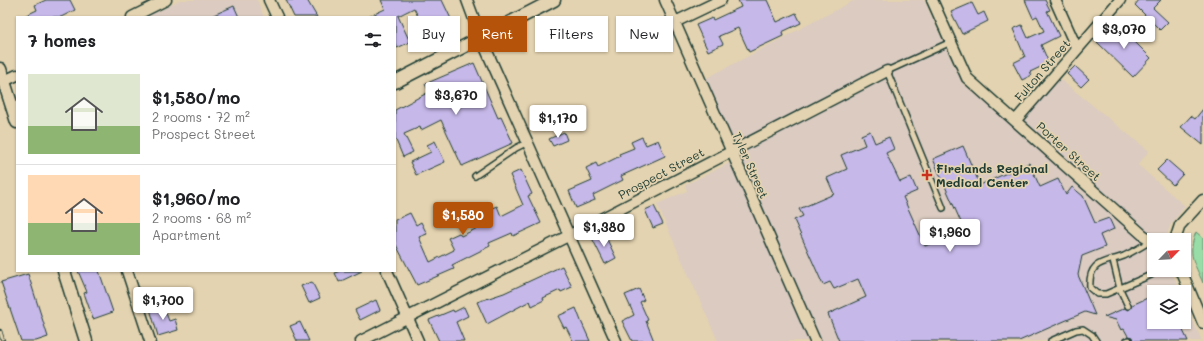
<!DOCTYPE html>
<meta charset="utf-8">
<style>
:root{--surface:#fff;--page:#f6f6f6;--text:#202124;--muted:#757577;--line:#e0e0e0;--accent:#b45309}
body{margin:0;font-family:Mali,sans-serif;background:var(--page);color:var(--text);height:100vh;display:flex;flex-direction:column;font-size:15px;white-space:nowrap}
*{box-sizing:border-box;margin:0}
p{font-size:13px;color:var(--muted)}
.icon{flex:none;width:22px;height:22px;fill:none;stroke:currentColor;stroke-width:2;stroke-linecap:round;stroke-linejoin:round}
.map{position:relative;flex:1;overflow:hidden}
.details{position:absolute;left:16px;top:16px;width:380px;height:256px;display:flex;flex-direction:column;background:var(--surface);border-radius:0px;box-shadow:0 1px 3px #0004}
.details>*{flex:none}
.top-card{position:absolute;left:408px;top:16px;width:380px;height:36px;display:flex;gap:8px}
.needle{width:26px;rotate:65deg}
.tools{position:absolute;left:1147px;top:233px;display:grid;gap:8px}
.tools a{display:grid;place-items:center;width:44px;height:44px;border-radius:0px;background:var(--surface);box-shadow:0 1px 3px #0004;font-size:20px}
.price{position:absolute;translate:-50% -34px;padding:0 9px;border-radius:4px;background:#fff;color:#222;font-size:13px;line-height:26px;filter:drop-shadow(0 1px 2px #0008)}
.price::after{content:'';position:absolute;left:50%;top:24px;width:12px;height:9px;margin-left:-6px;background:inherit;clip-path:polygon(0 0,100% 0,50% 100%)}
.price.selected{background:var(--accent);color:#fff}
ul{padding:0;list-style:none}
li{display:flex;align-items:center;gap:12px;height:100px;padding:0 12px}
li+li{border-top:1px solid var(--line)}
li span{display:grid;place-items:center;flex:none;width:112px;height:80px;border-radius:0px;color:#555}
li>.icon{margin-inline-start:auto}
span .icon{width:48px;height:48px;fill:#fffc;stroke-width:1}
li b{font-size:17px}
h2{display:flex;justify-content:space-between;align-items:center;height:48px;padding:0 12px;font-size:17px}
.tag{padding:0 14px;border-radius:0px;background:var(--surface);box-shadow:0 1px 3px #0004;font-size:14px;line-height:36px}
.tag.selected{background:var(--accent);color:#fff}
.map>svg:first-child{display:block}
.built{fill:#dbcbc1}
.green{fill:#98dca7;stroke:#5c8c6e}
.building{fill:#c6b8e9;stroke:#1f3d34}
.lines{fill:none;stroke-linecap:round;stroke-linejoin:round}
.service-casing{stroke:#1f3d34;stroke-width:8}
.minor-casing{stroke:#1f3d34;stroke-width:13}
.tertiary-casing{stroke:#1f3d34;stroke-width:15}
.service{stroke:#e4d3b0;stroke-width:5}
.minor{stroke:#e4d3b0;stroke-width:10}
.tertiary{stroke:#e4d3b0;stroke-width:12}
.rail-casing{stroke:#1f3d34;stroke-width:4.5}
.rail{stroke:#e4d3b0;stroke-width:3;stroke-dasharray:9;stroke-linecap:butt}
.poi-dot{fill:#c8321e;stroke:#e4d3b0;stroke-width:1.5}
.labels{text-anchor:middle;dominant-baseline:central;stroke-width:3.5;stroke-linejoin:round;paint-order:stroke}
.street-label{font-size:12px;fill:#1f3d34;stroke:#e4d3b0}
.poi-label{font-size:12px;font-weight:bold;fill:#1f3d34;stroke:#e4d3b0;text-anchor:start}
</style>
<div class="map">
<svg width="1203" height="341" viewBox="0 0 1203 341">
<rect width="100%" height="100%" fill="#e4d3b0"/>
<filter id="ink" filterUnits="userSpaceOnUse"><feTurbulence type="fractalNoise" baseFrequency=".025" numOctaves="2"/><feDisplacementMap in="SourceGraphic" scale="8" xChannelSelector="R" yChannelSelector="G"/><feConvolveMatrix kernelMatrix="1 2 1 2 8 2 1 2 1" color-interpolation-filters="sRGB"/></filter>
<g filter="url(#ink)">
<path class="built" d="M181,0h76l7,17h-117z
M855,0h69l38,83 52,43 11,-8 35,-39 89,72 -11,14 47,41 -15,20 -4,14h-12v30h17l9,22h-26v30h30v-21l18,40h-484l-61,-137 30,-13 -2,-6 53,-26 -35,-79z"/>
<path class="green" d="M1196,232l7,6v45c-9,-21 -16,-28 -7,-51z"/>
<path class="building" d="M46,0h24l5,10 -14,7h-39l15,-7 -2,-5z
M286,0h21l10,17h-23z
M381,0h61l11,23 -26,13 -13,-28 -16,8 12,26 -13,6 -2,-5v-26h-27l17,-8z
M738,0h29l10,22 19,-9 5,10 -19,9 1,4 -34,16 -11,-24 -19,8 4,8 -15,7 -12,-26 16,-7 1,2 28,-13z
M1025,0h20l5,10 -3,1 12,25 -18,9 8,18 -19,9 2,3 -10,5 -9,-17 12,-6 -12,-28 9,-4 6,13 16,-7 -7,-15 -4,2z
M1139,0h22l-8,8 15,14 -8,8 -25,-25z
M972,3l6,12 6,-3 4,9 -26,13 -11,-22z
M234,6l5,11h-30z
M1116,23l35,35 -18,19 -36,-35z
M474,63l24,55 3,-1 12,26 -51,23 -21,-46 -20,10 -1,-3 -16,7 9,18 -10,5 -8,-19v-28l34,-18 -4,-8z
M1075,66l14,13 -8,8 -14,-13z
M1203,109v36l-22,-18 10,-11 4,3z
M870,131l5,12 14,-6 5,12 -8,4 14,29 11,-5 6,14 -14,6 22,49 39,-17 -31,-70 30,-13 17,39 49,-22 11,24 18,-8 8,16 6,-8 11,9 12,27 14,-5 5,11 -14,6 5,12 -23,9 -4,19 17,40 -10,-3 -66,29h-180l-11,-27 38,-17 -8,-18 -24,10 -4,-7 -7,3 -29,-65 9,-4 -4,-7 35,-15 -7,-16 20,-9 -6,-14 24,-10 -4,-10z
M564,132l3,8 -14,6 -4,-7z
M642,137l4,8 12,-5 7,16 -44,20 2,4 -30,15 2,5 -19,8 -7,-17 23,-10 -6,-13 10,-5 2,4 22,-11 -1,-2 15,-6 -3,-6z
M435,141l10,21 -29,13 -6,-13 21,-10 -4,-7z
M1167,160l16,14 -10,11 -16,-15z
M521,170l11,24 -4,2 13,27 -28,13 -1,-3 -23,10 1,3 -38,19 2,4 -37,16 -22,-42v-23l15,-7 6,12 5,-3 6,12 -8,3 11,25 24,-12 -6,-12 11,-5 2,3 31,-15 -5,-11 10,-4 4,10 22,-11 -13,-30z
M654,206l9,18 -10,4 -8,-18z
M604,233l12,25 -11,6 -13,-26z
M562,266l10,21 -11,5 -1,-2 -17,8 1,2 -12,6 -2,-5 -43,23 -10,-22 27,-9z
M78,271h21l14,41 -20,7 -9,-26 3,-1z
M340,271h22l-23,11 -4,-9z
M28,274l20,63 -12,4h-15l-20,-59z
M312,282l8,16 -11,5 -8,-17z
M639,289l5,11 -4,2 8,18 -2,1 8,20h-22l-10,-20 12,-6 -9,-20z
M1154,295v27h25l9,19h-55l-1,-4 -4,-1 -4,-7 -3,1 -5,-10 -12,-3 21,-9 4,2 3,-5z
M376,300l4,10 -20,10 -5,-10z
M163,305l6,16 6,-2 3,11 -20,6 -8,-27z
M464,307l4,9 -12,6 8,19h-25l-10,-21 24,-10 1,2z
M576,308l5,13 9,20h-17l-7,-14 -2,1 -6,-12z
M300,322l9,19h-12l-7,-15z"/>
<g class="lines">
<g class="service-casing">
<path id="service" d="M475,176l41,-28 12,-6
M943,208l-56,-137 64,-29
M1113,260l7,29 8,17
M1151,275l-45,19h-9l-7,-6c-2,-28 15,-25 34,-32 10,-5 19,-10 28,-16
M1051,341l25,-11 7,-1 9,6 4,6
M1126,341l3,-1"/>
</g>
<g class="minor-casing">
<path id="minor" d="M269,0l8,17
M467,0l14,38 135,303
M665,0l150,341
M932,0l35,78 176,157 11,7
M1055,0l22,49
M132,17l34,-17
M675,22l46,-22
M4,81l13,-6
M1016,120l104,-120
M1175,240l5,-15 23,-25
M1181,270l22,53
M127,271l23,70
M387,271l31,70
M361,341l209,-106 317,-164"/>
</g>
<g class="tertiary-casing">
<path id="tertiary" d="M0,69l17,53
M395,82l159,-82
M64,271l22,70"/>
</g>
<use href="#service" class="service"/>
<use href="#minor" class="minor"/>
<use href="#tertiary" class="tertiary"/>
<g class="rail-casing">
<path id="rail" d="M0,331l3,10"/>
</g>
<use href="#rail" class="rail"/>
</g>
</g>
<path class="poi-dot" d="M925 169h4v4h4v4h-4v4h-4v-4h-4v-4h4z"/>
<g class="labels">
<g class="street-label">
<text transform="translate(1042 70) rotate(-49)">Fulton Street</text>
<text transform="translate(1069 151) rotate(42)">Porter Street</text>
<text transform="translate(751 165) rotate(66)">Tyler Street</text>
<text transform="translate(661 173) rotate(-28)">Prospect Street</text>
</g>
<g class="poi-label">
<text x="936" y="168">Firelands Regional<tspan x="936" dy="14">Medical Center</tspan></text>
</g>
</g>
</svg>
<div class="tools">
<a><svg class="needle" viewBox="-14 -14 28 28"><path d="M0-13l5 13h-10z" fill="#e53935"/><path d="M0 13l5-13h-10z" fill="#757577"/></svg></a>
<a><svg class="icon" aria-label="layers" viewBox="0 0 24 24"><path d="M12 4l9 5-9 5-9-5zM3 14l9 5 9-5"/></svg></a>
</div>
<b class="price" style="left:1124px;top:50px">$3,070</b>
<b class="price" style="left:456px;top:116px">$3,670</b>
<b class="price" style="left:558px;top:139px">$1,170</b>
<b class="price selected" style="left:463px;top:236px">$1,580</b>
<b class="price" style="left:604px;top:248px">$1,380</b>
<b class="price" style="left:950px;top:253px">$1,960</b>
<b class="price" style="left:163px;top:321px">$1,700</b>
<div class="top-card">
<a class="tag">Buy</a>
<a class="tag selected">Rent</a>
<a class="tag">Filters</a>
<a class="tag">New</a>
</div>
<section class="details">
<h2>7 homes<svg class="icon" aria-label="filters" viewBox="0 0 24 24"><path d="M4 7h16M4 17h16"/><circle cx="9" cy="7" r="2"/><circle cx="15" cy="17" r="2"/></svg></h2>
<ul>
<li><span style="background:linear-gradient(#dfe7d0 65%,#8fb573 0)"><svg class="icon" aria-label="home" viewBox="0 0 24 24"><path d="M3 11l9-7 9 7M6 9v11h12V9"/></svg></span><div><b>$1,580/mo</b><p>2 rooms · 72 m²</p><p>Prospect Street</p></div></li>
<li><span style="background:linear-gradient(#ffd9b3 60%,#8fb573 0)"><svg class="icon" aria-label="home" viewBox="0 0 24 24"><path d="M3 11l9-7 9 7M6 9v11h12V9"/></svg></span><div><b>$1,960/mo</b><p>2 rooms · 68 m²</p><p>Apartment</p></div></li>
</ul>
</section>
</div>
